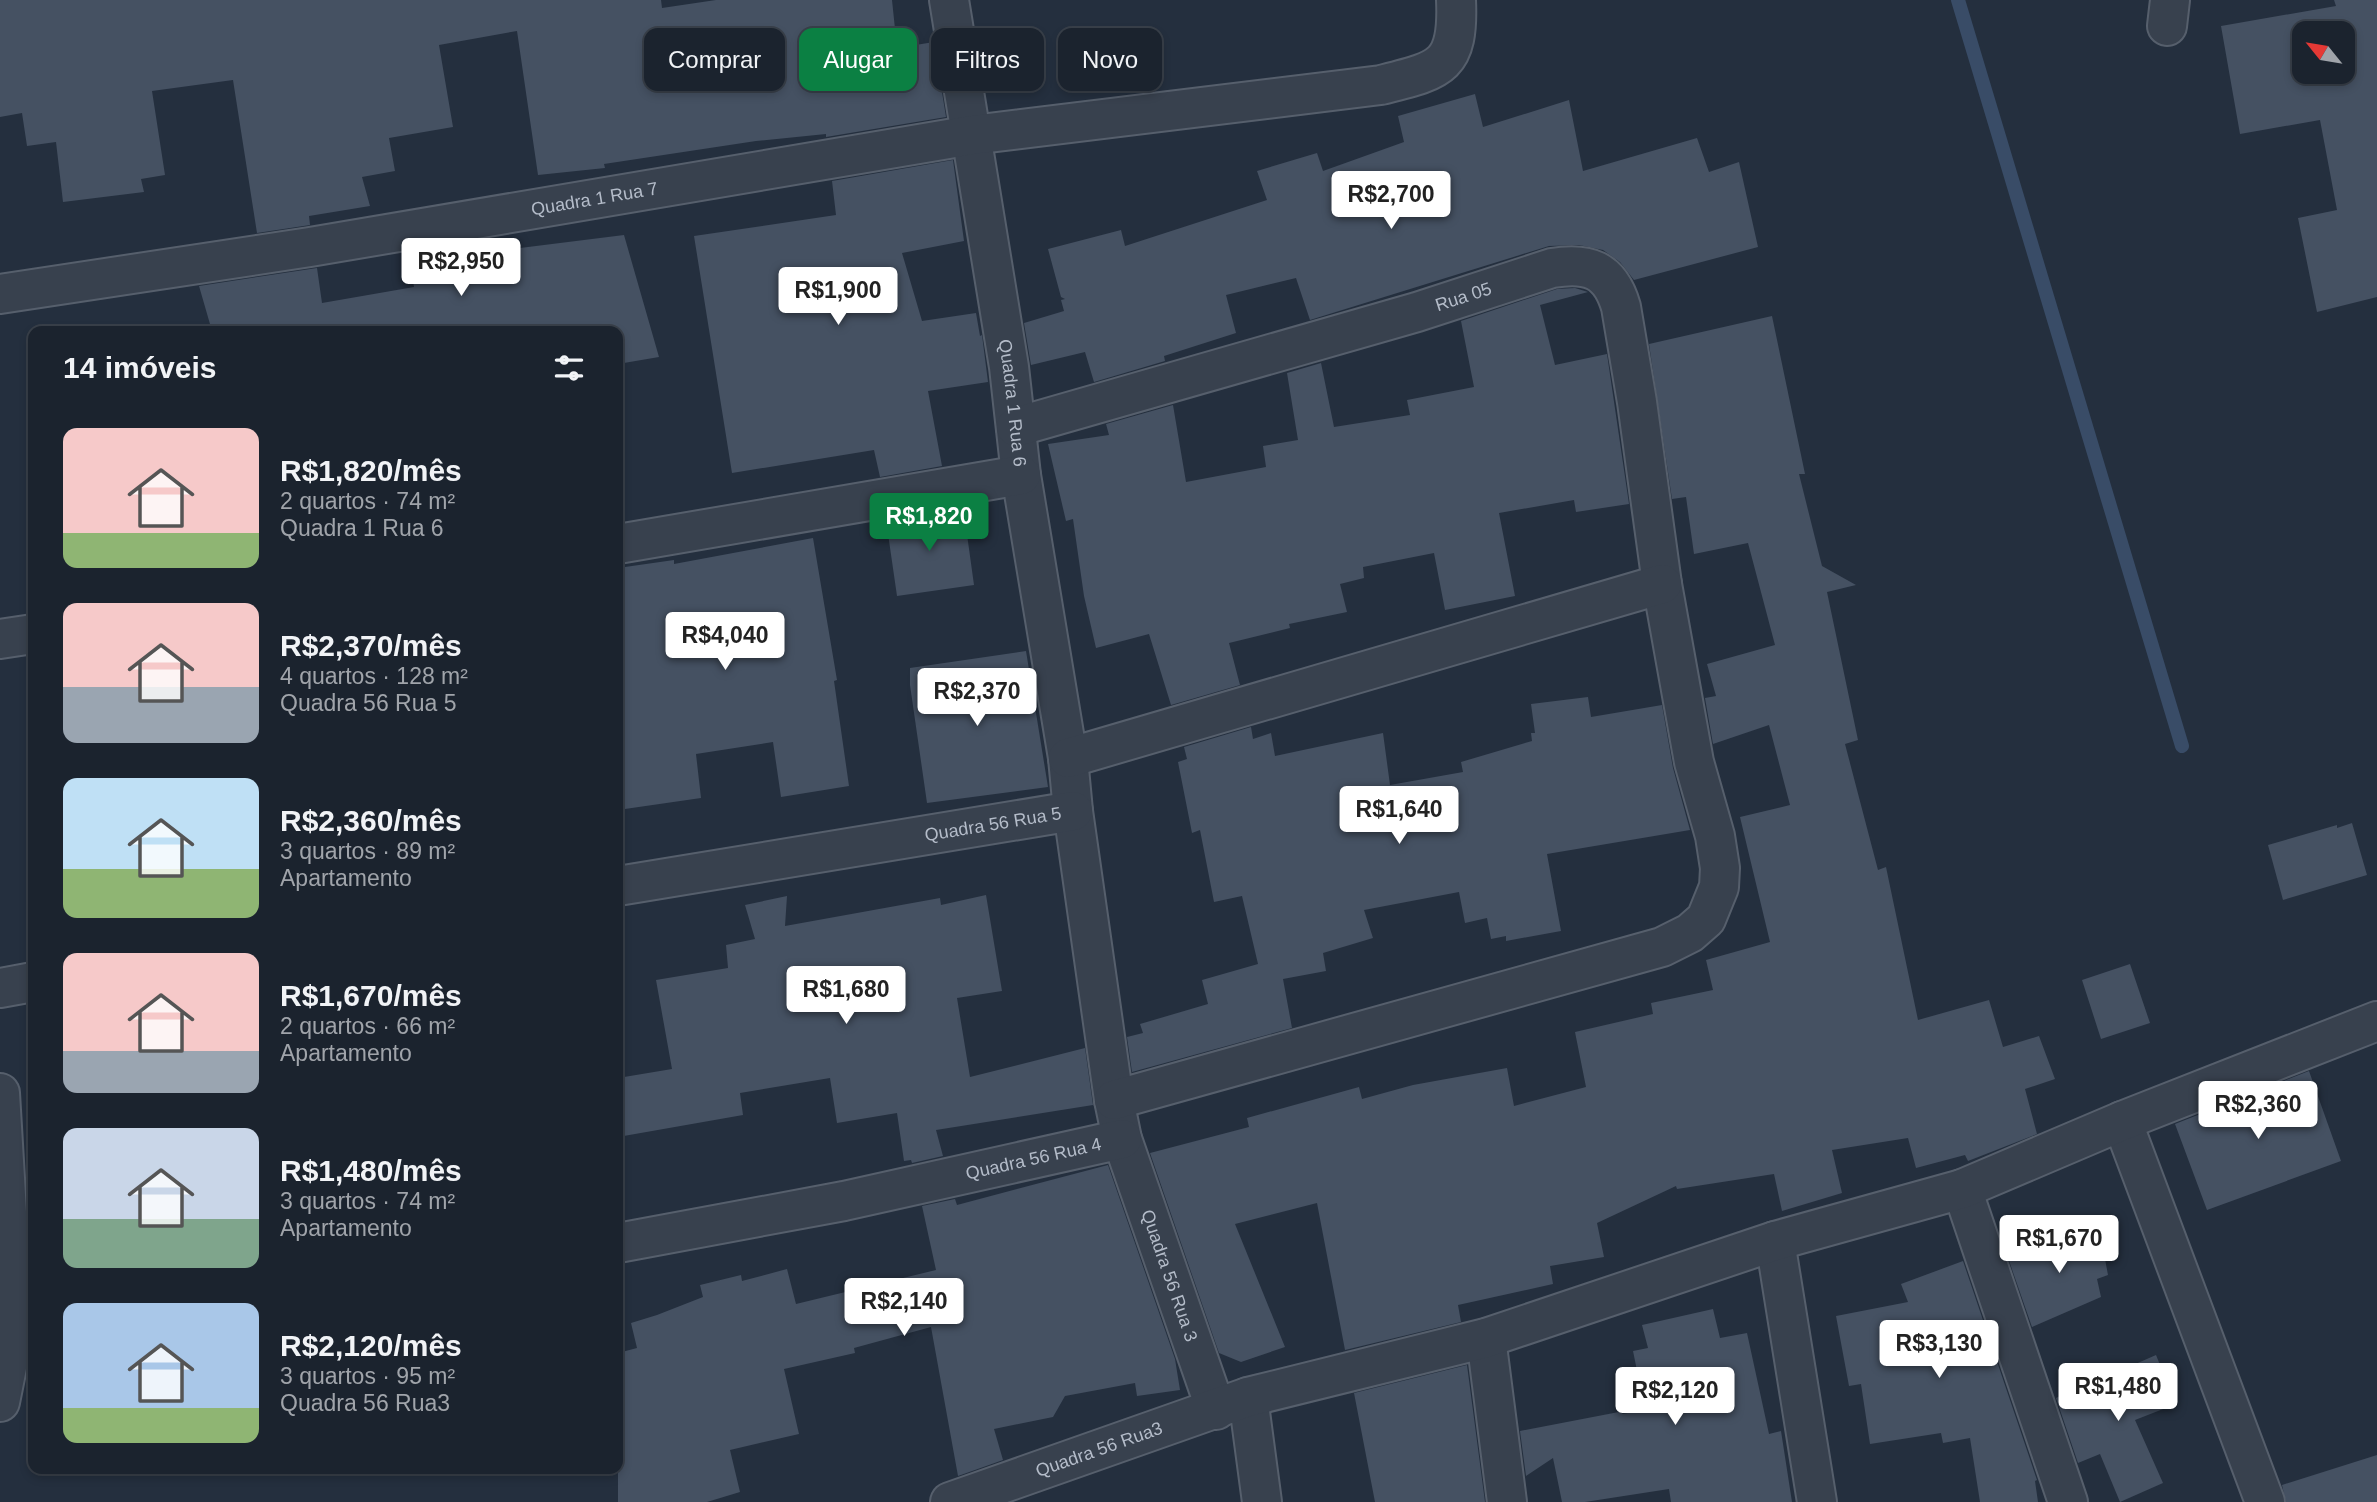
<!DOCTYPE html>
<html lang="pt">
<meta charset="utf-8">
<style>
:root{--surface:#1b232e;--page:#242b36;--text:#f1f3f6;--muted:#a0a4aa;--line:#39404a;--accent:#0b8043}
body{margin:0;font-family:Helvetica,sans-serif;background:var(--page);color:var(--text);height:100vh;display:flex;flex-direction:column;font-size:26px;white-space:nowrap}
*{box-sizing:border-box;margin:0}
p{font-size:23px;color:var(--muted)}
.icon{flex:none;width:38px;height:38px;fill:none;stroke:currentColor;stroke-width:2;stroke-linecap:round;stroke-linejoin:round}
.map{position:relative;flex:1;overflow:hidden}
.sheet{position:absolute;left:28px;top:326px;width:595px;height:1148px;display:flex;flex-direction:column;background:var(--surface);border-radius:14px;box-shadow:0 4px 10px #0003,0 0 0 2px var(--line)}
.sheet>*{flex:none}
.banner{position:absolute;left:644px;top:28px;width:665px;height:63px;display:flex;gap:14px}
.needle{width:46px;rotate:300deg}
.tools{position:absolute;left:2292px;top:21px;display:grid;gap:14px}
.tools a{display:grid;place-items:center;width:63px;height:63px;border-radius:14px;background:var(--surface);box-shadow:0 4px 10px #0003,0 0 0 2px var(--line);font-size:35px}
.price{position:absolute;translate:-50% -60px;padding:0 16px;border-radius:7px;background:#fff;color:#222;font-size:23px;line-height:46px;filter:drop-shadow(0 2px 4px #0008)}
.price::after{content:'';position:absolute;left:50%;top:42px;width:21px;height:16px;margin-left:-10px;background:inherit;clip-path:polygon(0 0,100% 0,50% 100%)}
.price.on{background:var(--accent);color:#fff}
ul{padding:0;list-style:none}
li{display:flex;align-items:center;gap:21px;height:175px;padding:0 35px}
li span{display:grid;place-items:center;flex:none;width:196px;height:140px;border-radius:14px;color:#555}
li>.icon{margin-inline-start:auto}
span .icon{width:84px;height:84px;fill:#fffc;stroke-width:1}
li b{font-size:30px}
h2{display:flex;justify-content:space-between;align-items:center;height:84px;padding:0 35px;font-size:30px}
.tag{padding:0 24px;border-radius:14px;background:var(--surface);box-shadow:0 4px 10px #0003,0 0 0 2px var(--line);font-size:24px;line-height:63px}
.tag.on{background:var(--accent);color:#fff}
.map>svg:first-child{display:block}
.lines{fill:none;stroke-linecap:round;stroke-linejoin:round}
.stream{stroke:#394c67;stroke-width:14}
.building{fill:#455162;fill-rule:evenodd}
.street-casing{stroke:#565f6c;stroke-width:42}
.street{stroke:#38414e;stroke-width:38}
.labels{text-anchor:middle;dominant-baseline:central;stroke-width:7;stroke-linejoin:round;paint-order:stroke}
.street-label{font-size:18px;fill:#b4bcc9;stroke:#1d2633}
</style>
<div class="map">
<svg width="2377" height="1502" viewBox="0 0 2377 1502">
<rect width="100%" height="100%" fill="#242f3e"/>
<g class="lines">
<path class="stream" d="M1958,0l224,746"/>
</g>
<path class="building" d="M0,0h661l1,8 54,-8h176l5,48 37,-6 12,75 -120,20v-3l-70,7 -152,23 1,4 -67,7 -21,-144 -78,14 14,82 -64,11 6,33 -33,6 8,29 -61,10 1,9 -53,8 -24,-153 -81,11 13,84 -24,4 3,13 -81,10 -7,-60 -29,4 -5,-33 -22,4z
M2334,0h43v297l-60,15 -19,-94 39,-8 -17,-90 -80,14 -19,-108 115,-20zM2305,33h38v39h-38z
M1475,94l8,33 86,-27 14,71 114,-33 12,34 30,-10 19,85 -124,33 -14,-18 -17,-12 -24,-5 -30,1 -239,74 -14,-42 -70,17 10,38 -72,23 1,5 -71,21 -9,-30 -54,13 -7,-42 40,-12 -3,-11 4,-1 -4,-2 -13,-48 73,-19 4,16 142,-46 -10,-29 60,-18 6,18 81,-29 -6,-26z
M953,160l11,81 -62,12 20,68 54,-8 4,23 2,-1 6,47 -60,9 14,75 -62,11 -6,-27 -142,23 -38,-237 142,-21 -4,-34z
M624,235l35,122 -41,7v-33h-406l-13,-45 118,-18 5,35 92,-16 -2,-13 69,-11 -1,-10z
M1575,288l13,4 -48,13 15,60 52,-11 22,150 -53,8 -2,-12 -75,13 16,83 -70,14 -11,-57 -71,14 1,11 -24,6 7,28 -58,12 1,4 -61,15 11,42 -69,20 -22,-71 -53,14 -12,-52 -11,-77 -7,2 -18,-77 61,-9 -3,-11 67,-19 13,77 80,-15 -3,-21 35,-6 -11,-67 34,-10 13,64 76,-12 -3,-15 67,-13 -13,-66 96,-32z
M1772,316l33,158h-6l23,92 34,19 -29,7 31,148 -13,4 33,126 8,-3 32,153 71,-20 14,47 36,-11 16,43 -30,10 12,45 -69,27 -3,-6 -49,13 -8,-30 -76,12 10,43 -60,18 -8,-37 -97,15 -1,-3 -79,37 7,34 -54,9 3,18 -95,21 3,17 -116,28 -28,-147 -82,21 50,123 -44,15 -22,-9 -69,-200 99,-26 -2,-9 112,-31 3,12 51,-14 94,-17 7,38 72,-19 -11,-55 78,-18 -2,-11 62,-13 -7,-30 64,-18 -30,-125 50,-12 -21,-80 -56,19 -8,-46 11,-2 -9,-32 68,-19 -27,-102 -54,11 -8,-57 -14,2 -23,-155z
M949,509l3,13 13,-2 9,65 -77,11 -11,-76z
M813,538l24,142 -3,1 15,105 -68,11 -8,-55 -77,12 5,44 -83,12v-242l56,-8v4z
M1026,651l22,136 -121,16 -17,-118v-17z
M1588,697l3,20 71,-12 11,63 17,62 -143,24 14,77 -55,10v-5l-15,3 -4,-21 -22,5 -6,-31 -95,18 9,28 -50,15 3,18 -43,8 9,49 -160,44 -5,-35 16,-4 -3,-9 68,-20 -6,-24 56,-16 -16,-68 -28,6 -14,-72 -8,3 -14,-71 9,-3 -3,-12 67,-20 2,12 18,-6 4,23 108,-23 7,52 73,-13 -2,-10 71,-21 -1,-8h4l-4,-29z
M2352,823l15,52 -84,25 -15,-55 69,-20v3z
M986,895l16,96 -45,7 13,79 115,-29 8,57 -157,25 7,26 -31,7 -1,-3 -7,1 -7,-48 -60,10 -7,-45 -90,15 3,22 -125,22v-59l54,-9 -16,-89 72,-12 -2,-23 29,-6 -10,-34 42,-9 -2,30 155,-28 1,7z
M2130,964l20,59 -49,16 -19,-59z
M2309,1071l32,90 -134,49 -32,-86z
M1108,1165l67,194 5,31 -43,6 -2,-13 -70,13 -12,21 -59,12 9,31 -45,16 -27,-149 -77,21 1,5 -71,16 15,65 -69,16 10,42 -33,10h-89v-149l19,-5 -6,-25 26,-8 46,-18 -3,-12 41,-10 1,6 45,-12 9,35 140,-34 -14,-64 33,-7 2,6z
M2086,1231l1,4 13,-3 8,43 -11,4 4,18 -69,30 -26,-75z
M1963,1261l74,219 -2,1 3,21h-58l-10,-64 -27,5 -2,-10 -71,11 -9,-60 -12,2 -13,-70 72,-14 -7,-18z
M1713,1309l7,29 27,-5 22,101 12,-3 11,71h-121l-2,-13 -84,13h-23l-9,-44 -27,18 -6,-45 104,-20 -2,3 23,-4 -12,-59 15,-3 -6,-23z
M2156,1355l20,49 -41,16 28,63 -43,19 -20,-48 -22,9 -22,-65 35,-18 1,3z
M1467,1365l18,137h-110l-21,-109z
M2377,1455v47h-91l-4,-17z"/>
<g class="lines">
<g class="street-casing">
<g id="street">
<path id="s1" d="M949,0l60,367 12,108 47,283 5,53 41,289 8,39 94,271"/>
<path d="M2167,26l3,-26"/>
<path id="s2" d="M0,294l310,-47 662,-112 409,-50c60,-15 78,-18 75,-85"/>
<path id="s3" d="M1016,427l401,-115 135,-44c36,-6 58,1 69,39l16,95 25,182 32,178 21,74 5,32 -1,19 -13,32 -16,14 -28,14 -548,153"/>
<path d="M618,544l403,-69"/>
<path d="M0,639l33,-5"/>
<path d="M1068,758l594,-174"/>
<path id="s4" d="M618,886l455,-75"/>
<path d="M0,988l33,-6"/>
<path d="M0,1093l14,239 -14,70"/>
<path d="M2122,1121l143,381"/>
<path d="M1962,1189l106,313"/>
<path d="M1775,1241l42,261"/>
<path id="s5" d="M618,1243l226,-42 278,-62"/>
<path d="M1486,1338l21,164"/>
<path d="M1248,1397l14,105"/>
<path id="s6" d="M950,1502l298,-105 238,-59 289,-97 187,-52 160,-68 255,-100"/>
</g>
</g>
<use href="#street" class="street"/>
</g>
<g class="labels">
<g class="street-label">
<text stroke="none"><textPath href="#s2" startOffset="602">Quadra 1 Rua 7</textPath></text>
<text stroke="none"><textPath href="#s3" startOffset="466">Rua 05</textPath></text>
<text stroke="none"><textPath href="#s1" startOffset="408">Quadra 1 Rua 6</textPath></text>
<text stroke="none"><textPath href="#s4" startOffset="380">Quadra 56 Rua 5</textPath></text>
<text stroke="none"><textPath href="#s5" startOffset="424">Quadra 56 Rua 4</textPath></text>
<text stroke="none"><textPath href="#s1" startOffset="1297">Quadra 56 Rua 3</textPath></text>
<text stroke="none"><textPath href="#s6" startOffset="158">Quadra 56 Rua3</textPath></text>
</g>
</g>
</svg>
<div class="tools">
<a><svg class="needle" viewBox="-14 -14 28 28"><path d="M0-13l5 13h-10z" fill="#e53935"/><path d="M0 13l5-13h-10z" fill="#a0a4aa"/></svg></a>
</div>
<b class="price" style="left:1391px;top:231px">R$2,700</b>
<b class="price" style="left:461px;top:298px">R$2,950</b>
<b class="price" style="left:838px;top:327px">R$1,900</b>
<b class="price on" style="left:929px;top:553px">R$1,820</b>
<b class="price" style="left:725px;top:672px">R$4,040</b>
<b class="price" style="left:977px;top:728px">R$2,370</b>
<b class="price" style="left:1399px;top:846px">R$1,640</b>
<b class="price" style="left:846px;top:1026px">R$1,680</b>
<b class="price" style="left:2258px;top:1141px">R$2,360</b>
<b class="price" style="left:2059px;top:1275px">R$1,670</b>
<b class="price" style="left:904px;top:1338px">R$2,140</b>
<b class="price" style="left:1939px;top:1380px">R$3,130</b>
<b class="price" style="left:2118px;top:1423px">R$1,480</b>
<b class="price" style="left:1675px;top:1427px">R$2,120</b>
<div class="banner">
<a class="tag">Comprar</a>
<a class="tag on">Alugar</a>
<a class="tag">Filtros</a>
<a class="tag">Novo</a>
</div>
<section class="sheet">
<h2>14 imóveis<svg class="icon" aria-label="filters" viewBox="0 0 24 24"><path d="M4 7h16M4 17h16"/><circle cx="9" cy="7" r="2"/><circle cx="15" cy="17" r="2"/></svg></h2>
<ul>
<li><span style="background:linear-gradient(#f6c9c9 75%,#8fb573 0)"><svg class="icon" aria-label="home" viewBox="0 0 24 24"><path d="M3 11l9-7 9 7M6 9v11h12V9"/></svg></span><div><b>R$1,820/mês</b><p>2 quartos · 74 m²</p><p>Quadra 1 Rua 6</p></div></li>
<li><span style="background:linear-gradient(#f6c9c9 60%,#9aa5b1 0)"><svg class="icon" aria-label="home" viewBox="0 0 24 24"><path d="M3 11l9-7 9 7M6 9v11h12V9"/></svg></span><div><b>R$2,370/mês</b><p>4 quartos · 128 m²</p><p>Quadra 56 Rua 5</p></div></li>
<li><span style="background:linear-gradient(#bfe0f5 65%,#8fb573 0)"><svg class="icon" aria-label="home" viewBox="0 0 24 24"><path d="M3 11l9-7 9 7M6 9v11h12V9"/></svg></span><div><b>R$2,360/mês</b><p>3 quartos · 89 m²</p><p>Apartamento</p></div></li>
<li><span style="background:linear-gradient(#f6c9c9 70%,#9aa5b1 0)"><svg class="icon" aria-label="home" viewBox="0 0 24 24"><path d="M3 11l9-7 9 7M6 9v11h12V9"/></svg></span><div><b>R$1,670/mês</b><p>2 quartos · 66 m²</p><p>Apartamento</p></div></li>
<li><span style="background:linear-gradient(#c9d6e8 65%,#7fa58c 0)"><svg class="icon" aria-label="home" viewBox="0 0 24 24"><path d="M3 11l9-7 9 7M6 9v11h12V9"/></svg></span><div><b>R$1,480/mês</b><p>3 quartos · 74 m²</p><p>Apartamento</p></div></li>
<li><span style="background:linear-gradient(#a9c7e8 75%,#8fb573 0)"><svg class="icon" aria-label="home" viewBox="0 0 24 24"><path d="M3 11l9-7 9 7M6 9v11h12V9"/></svg></span><div><b>R$2,120/mês</b><p>3 quartos · 95 m²</p><p>Quadra 56 Rua3</p></div></li>
</ul>
</section>
</div>
